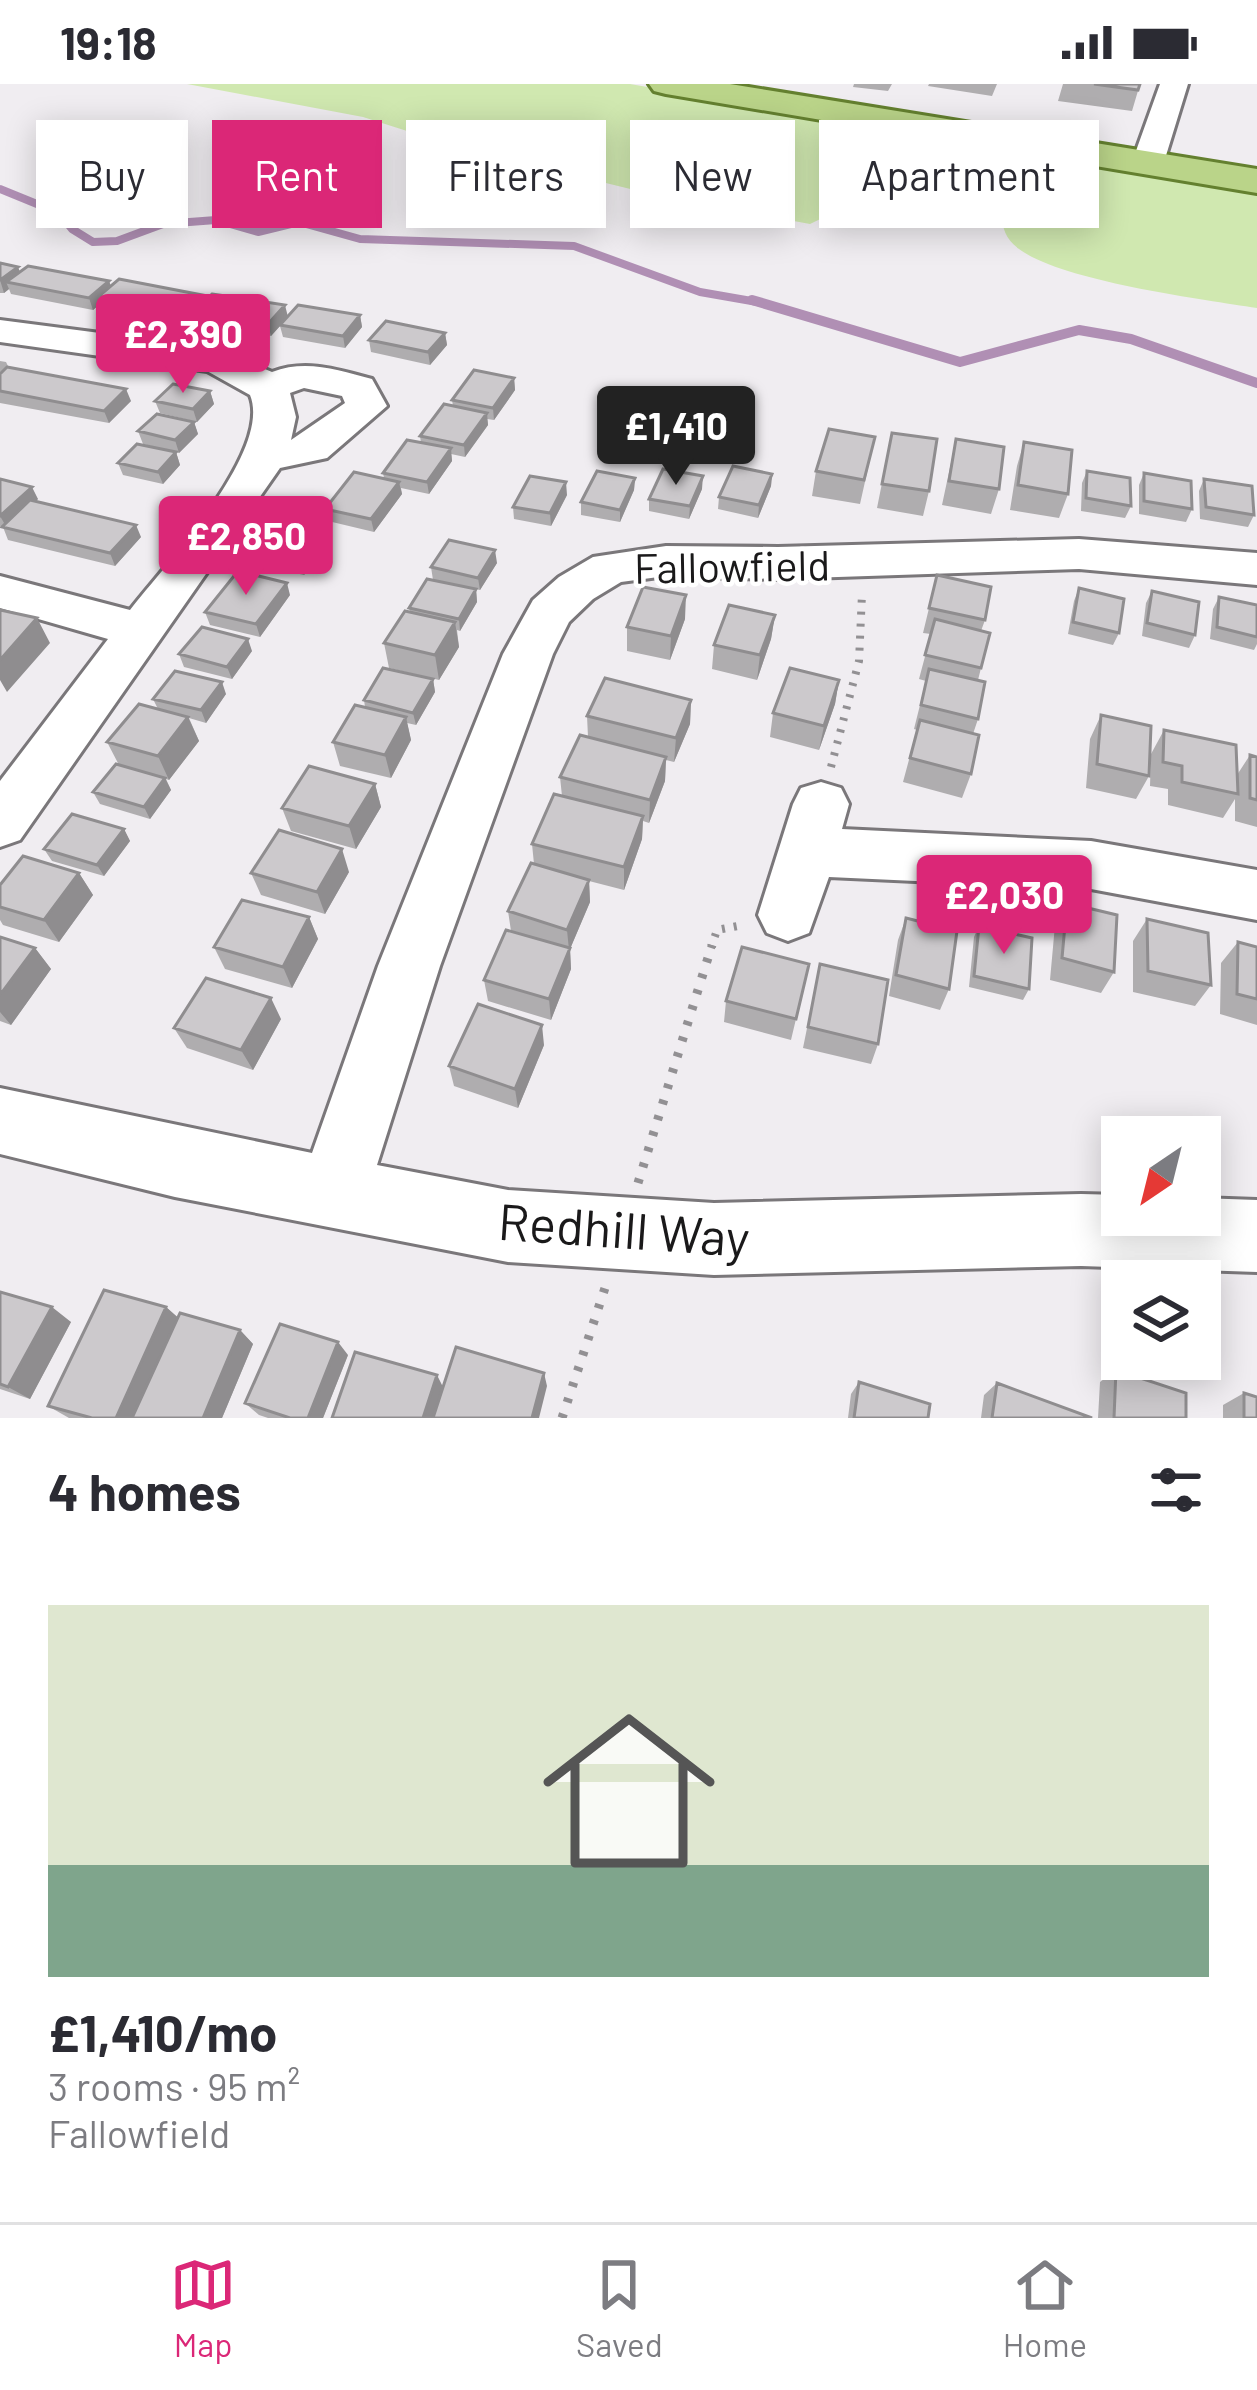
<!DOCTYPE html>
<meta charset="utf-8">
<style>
:root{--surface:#fff;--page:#f2f2f3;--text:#2b2b33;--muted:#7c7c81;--line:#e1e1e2;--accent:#db2777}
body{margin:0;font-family:Barlow,sans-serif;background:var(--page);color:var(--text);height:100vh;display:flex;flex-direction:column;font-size:45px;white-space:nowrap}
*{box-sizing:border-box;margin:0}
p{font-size:39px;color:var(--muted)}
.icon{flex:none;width:66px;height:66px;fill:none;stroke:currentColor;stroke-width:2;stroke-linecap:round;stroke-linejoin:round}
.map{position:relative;height:1334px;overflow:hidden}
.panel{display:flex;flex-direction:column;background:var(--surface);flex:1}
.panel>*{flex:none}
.guide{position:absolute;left:36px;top:36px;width:1185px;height:108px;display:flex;gap:24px}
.needle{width:78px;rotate:215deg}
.buttons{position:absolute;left:1101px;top:1032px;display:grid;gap:24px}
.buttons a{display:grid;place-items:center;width:120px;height:120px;border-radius:0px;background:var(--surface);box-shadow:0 6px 30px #0003;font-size:60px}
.price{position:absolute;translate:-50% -102px;padding:0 27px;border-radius:12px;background:var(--accent);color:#fff;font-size:39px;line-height:78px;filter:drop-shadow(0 3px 6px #0008)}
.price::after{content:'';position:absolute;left:50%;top:72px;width:36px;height:27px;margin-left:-18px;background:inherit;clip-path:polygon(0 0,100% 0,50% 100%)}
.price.selected{background:#222;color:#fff}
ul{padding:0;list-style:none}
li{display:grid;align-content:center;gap:24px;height:636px;padding:0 48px}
li span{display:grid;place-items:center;height:372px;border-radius:0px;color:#555}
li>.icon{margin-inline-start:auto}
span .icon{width:216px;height:216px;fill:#fffc;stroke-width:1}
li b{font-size:51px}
h2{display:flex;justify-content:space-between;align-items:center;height:144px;padding:0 48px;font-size:51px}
.pill{padding:0 42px;border-radius:0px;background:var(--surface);box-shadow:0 6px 30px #0003;font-size:42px;line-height:108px}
.pill.selected{background:var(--accent);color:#fff}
.status{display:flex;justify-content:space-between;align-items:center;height:84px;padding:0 60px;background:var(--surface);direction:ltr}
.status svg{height:33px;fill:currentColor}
.tabs{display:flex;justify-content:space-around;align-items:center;height:168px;border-top:3px solid var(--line);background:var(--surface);font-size:33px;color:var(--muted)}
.tabs a{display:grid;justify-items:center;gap:6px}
.tabs .selected{color:var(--accent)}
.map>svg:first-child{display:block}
.green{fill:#d0e8b0}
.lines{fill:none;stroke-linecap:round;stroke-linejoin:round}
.stream-far1{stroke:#b08fb4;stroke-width:8}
.stream{stroke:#b08fb4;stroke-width:10}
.minor-casing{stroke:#7a777a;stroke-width:6}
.major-casing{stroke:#64802f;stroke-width:6}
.path-far1{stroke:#929093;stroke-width:8;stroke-dasharray:3 9;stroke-linecap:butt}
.path{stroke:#929093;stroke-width:9;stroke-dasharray:4.5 12;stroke-linecap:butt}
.minor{fill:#fff;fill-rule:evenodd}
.major{fill:#bad489;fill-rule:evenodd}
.wall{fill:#afadaf}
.shaded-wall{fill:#8f8d8f}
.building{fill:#ccc9cc;stroke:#8f8d8f;stroke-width:3}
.labels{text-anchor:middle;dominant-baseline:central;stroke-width:9;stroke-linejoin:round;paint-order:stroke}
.street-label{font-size:42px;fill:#1a191a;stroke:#fff}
.near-street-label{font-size:51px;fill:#1a191a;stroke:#fff}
</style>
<div class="status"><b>19:18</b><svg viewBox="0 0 49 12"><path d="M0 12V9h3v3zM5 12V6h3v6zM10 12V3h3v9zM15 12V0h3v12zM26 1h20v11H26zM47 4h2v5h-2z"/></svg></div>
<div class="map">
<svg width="1257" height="1334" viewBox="0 0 1257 1334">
<rect width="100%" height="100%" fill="#f0edf1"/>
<path class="green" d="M187,0h443l627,108v116c-57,-9 -195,-27 -238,-59 -15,-11 -18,-24 -17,-41 -44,-24 -95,-37 -145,-44l-5,30 -9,14 -33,16 -143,-26 -216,-53 -88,-28z"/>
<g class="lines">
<path class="stream-far1" d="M0,105l59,24 13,16 21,13 24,-1 46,-17 53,-4 42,12 41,-10 61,17 214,7 126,46 63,11"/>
<path class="stream" d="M752,216l208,62 119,-32 52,9 126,44"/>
<g class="minor-casing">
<path id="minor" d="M1160,0h28l-24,78 -16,9 -16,-9z
M0,236l215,28 57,24c34,-13 66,-2 100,7l15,27 -60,52 -47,10 -260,372 -20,7v-66l108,-142 -108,-31v-32l130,34c34,-44 143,-159 120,-215l-43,-24 -207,-29zM304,304l38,8 3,7 -54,37 5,-23 -6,-24z
M1079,455l178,14v32l-178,-16 -301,10 -112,-3 -45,6 -28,17 -24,23 -16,32 -113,312 -63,199 131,25 206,13 367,-9 41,1v20h78v-17l57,2v72l-176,-6 -367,9 -206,-13 -333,-65 -175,-43v-66l312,65 66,-187 125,-312 30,-54 26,-23 34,-20 73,-11 112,1z
M821,698l20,6 8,16 -7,25 249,12 166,29v50l-166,-31 -262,-12 -20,56 -21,8 -21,-8 -9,-18 35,-111 8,-16z"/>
</g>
<g class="major-casing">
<path id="major" d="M649,0h81l527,85v24l-591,-99 -12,-3z"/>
</g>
<path class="path-far1" d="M831,683l28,-106 3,-67
M711,864l6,-18 26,-5"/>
<path class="path" d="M638,1099l74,-238
M562,1334l43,-130"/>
<use href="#minor" class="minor"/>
<use href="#major" class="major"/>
</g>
<path class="wall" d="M854,0h38l-4,7 -35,-4z
M929,0h68l-5,12 -64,-10z
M1063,0h77l-8,27 -74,-10z
M0,179l20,9 89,9 2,5 177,31 72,-2 2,12 -17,21 -62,-11 -3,-11 -9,10 -73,-12 -3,-8 -8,8 -84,-16 -2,-5 -8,7 -82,-16 -2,-5 -5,4h-4z
M445,249l2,12 -17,20 -59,-13 -2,-12z
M0,277l6,1 3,6 122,33 -22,22 -109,-20z
M514,294l1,12 -21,30 -7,-1 1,6 -23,32 -14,-3 1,7 -23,33 -28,-6 1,6 -28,38 -46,-11 -3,-12 59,-31 -1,-5 38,-30 -1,-7 33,-30 -1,-6z
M210,307l4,13 -17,18 -37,-9 -5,-12z
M194,338l4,12 -19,19 -36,-9 -5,-13z
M892,349l37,58 -6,25 -46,-8z
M875,353l-15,67 -48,-8 4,-25z
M956,355l43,50 -8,25 -49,-9z
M1024,358l44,52 -9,24 -49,-8 7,-44z
M176,368l4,13 -17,19 -40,-9 -5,-12z
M1087,387l44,35 -6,12 -44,-7 1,-28z
M1144,389l48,36 -6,13 -47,-8v-29z
M772,390l-1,12 -13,32 -40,-9 1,-12z
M635,394l-1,12 -14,32 -39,-7v-13z
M0,395l38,20 -3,3 106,35 -26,29 -107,-26 -5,-13 -3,-1z
M1204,395l50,36 -6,12 -48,-8 -1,-28z
M702,405l-13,30 -40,-8v-12z
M567,411l-16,31 -37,-7 -1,-12z
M331,453l-27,38 -52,-12 -7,-24z
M497,479l-17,27 -47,-10 -2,-13z
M937,491l48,45 -4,11v37l-3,12v39l-5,15 -2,40 -9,24 -59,-16 14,-52 -3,-1 12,-48 -7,-2 12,-45 -8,-1z
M1079,504l40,45 -6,12 -45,-11 6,-33z
M476,505l1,13 -17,29 -3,-1 2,17 -20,33 -50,-12 -5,-25 26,-31 -1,-4z
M1152,507l43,44 -6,13 -47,-12 4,-33z
M290,511l-30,42 -50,-12 -5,-13z
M1219,513l38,8v39l-3,6 -44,-11 3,-30z
M775,531l-4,24 -14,41 -45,-11 2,-24z
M685,535l-15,41 -43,-9v-24z
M252,567l-20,28 -48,-12 -5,-13z
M433,595l2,13 -19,33 -9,-2 4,17 -20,38 -51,-12 -7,-24 32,-35 -1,-7z
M839,596l-4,24 -16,46 -49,-13 3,-24z
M226,610l-20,29 -17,-5 10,23 -30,39 -3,-1 5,11 -21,29 -50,-15 -7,-12 26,-27 -12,-23 51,-33 -5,-10z
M691,616l-1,24 -16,38 -8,-2 -1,21 -16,42 -6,-2 -1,18 -18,51 -35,-9 1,21 -20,47 1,20 -20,51 -63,-19 -4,-21 27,-49 -3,-20 26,-47 -2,-20 30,-48 -2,-19 28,-40 -1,-21z
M1101,631l48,61 -13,23 -50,-11 4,-49z
M1164,646l73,45 13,-20 7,2v70l-22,-6v-22l-12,19 -55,-13v-16l-18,-3 1,-32z
M375,700l6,23 -25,42 -65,-18 -9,-23z
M124,745l6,12 -26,35 -52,-15 -8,-12z
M349,788l-24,42 -64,-19 -10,-22z
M79,789l14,22 -34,47 -56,-17 -3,-5v-35z
M1067,819l47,69 -13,21 -51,-13 5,-55z
M309,833l9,22 -26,49 -67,-19 -11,-22z
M906,834l43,71 -9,21 -51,-14 9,-56z
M1147,835l64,66 -16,21 -62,-14v-51z
M979,842l50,63 -6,11 -54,-13 5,-50z
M0,853l35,11 16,21 -40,56 -11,-4z
M1238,858l19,5v78l-37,-11 1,-51z
M809,880l-18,76 -67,-18 2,-21z
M820,880l58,80 -7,20 -68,-16z
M281,935l-28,51 -66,-22 -13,-20z
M544,961l-26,63 -64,-22 -5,-20z
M0,1208l71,30 -41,77 -30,-10z
M166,1223l12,11 62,12 13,14 -31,74h-153l-21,-12z
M348,1271l-25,63h-55l-9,-3 -14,-12z
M1116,1286l70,48h-88l2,-36z
M859,1298l69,36h-80l3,-24z
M997,1299l95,35h-111l3,-23z
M1244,1309l13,25h-34v-13z"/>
<path class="shaded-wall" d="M18,183l5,12 -17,3 3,7 -5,4 -4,-13z
M109,197l4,12 -14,3 2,7 -8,7 -4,-12z
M202,211l3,11 -11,6 1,4 -8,8 -4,-12z
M285,221l3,12 -17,19 -3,-12z
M360,231l2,12 -17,21 -2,-12z
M445,249l2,12 -17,20 -2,-13z
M514,294l1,12 -21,30 -1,-12z
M126,305l5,12 -22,22 -5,-12z
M210,307l4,13 -17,18 -4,-13z
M487,329l1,12 -23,32 -1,-12z
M194,338l4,12 -19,19 -4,-13z
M451,364l1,13 -23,33 -2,-12z
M176,368l4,13 -17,19 -5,-12z
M772,390l-1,12 -13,32 1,-13z
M703,392l-1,13 -13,30 1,-13z
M635,394l-1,12 -14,32v-12z
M399,398l3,12 -28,38 -3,-13z
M566,398l1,13 -16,31 -1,-13z
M32,403l6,12 -31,29 -7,-12z
M325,429l6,24 -27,38 -7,-25z
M136,441l5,12 -26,29 -5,-13z
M495,466l2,13 -17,27 -2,-12z
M287,499l3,12 -30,42 -4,-13z
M476,505l1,13 -17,29 -1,-12z
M686,511l-1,24 -15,41 1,-24z
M775,531l-4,24 -14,41 3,-25z
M37,534l13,25 -43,49 -7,-12v-20z
M455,538l4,25 -20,33 -4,-25z
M248,555l4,12 -20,28 -5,-12z
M433,595l2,13 -19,33 -3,-12z
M839,596l-4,24 -16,46 5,-24z
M222,598l4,12 -20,29 -5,-13z
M691,616l-1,24 -16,38 2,-24z
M188,633l11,24 -30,39 -11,-24z
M406,633l5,23 -20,38 -6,-23z
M666,673l-1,24 -16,42 1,-23z
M165,694l6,12 -21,29 -6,-12z
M375,700l6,23 -25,42 -7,-23z
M643,732l-1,23 -18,51v-23z
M124,745l6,12 -26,35 -7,-11z
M342,765l7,23 -24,42 -8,-22z
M79,789l14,22 -34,47 -15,-22z
M589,796l1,22 -20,47 1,20 -20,51 -2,-21 20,-49 -2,-20z
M309,833l9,22 -26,49 -9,-21z
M35,864l16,21 -40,56 -11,-13v-17z
M271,914l10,21 -28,51 -12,-20z
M542,941l2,20 -26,63 -3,-19z
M52,1223l19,15 -41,77 -22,-12z
M166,1223l16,14 -43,97h-23z
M240,1246l13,14 -31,74h-19z
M338,1258l10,13 -25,63h-15z
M544,1289l3,13 -8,32h-7z
M437,1291l6,12 -9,31h-11z"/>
<path class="building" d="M1094,0h46l-2,6z
M0,179l18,4 -18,13z
M28,182l81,15 -20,17 -83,-16z
M119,195l83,16 -19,17 -84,-16z
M212,210l73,11 -17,19 -74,-12z
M298,221l62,10 -17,21 -63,-11z
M386,237l59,12 -17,19 -59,-12z
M7,283l119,22 -22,22 -104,-20v-17z
M474,286l40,8 -21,30 -41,-8z
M173,300l37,7 -17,18 -38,-8z
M444,320l43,9 -23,32 -44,-9z
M157,330l37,8 -19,18 -37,-9z
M829,345l46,8 -11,43 -48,-9z
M892,349l45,6 -8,52 -47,-7z
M956,355l48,8 -5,42 -50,-8z
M407,356l44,8 -24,34 -44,-9z
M1024,358l48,8 -4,44 -50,-9z
M137,360l39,8 -18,20 -40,-9z
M733,382l39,8 -13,31 -40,-8z
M663,385l40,7 -13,30 -41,-7z
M597,387l38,7 -15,32 -39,-8z
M1087,387l43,7 1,28 -45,-8z
M354,388l45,10 -28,37 -46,-10z
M1144,389l47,8 1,28 -48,-8z
M530,392l36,6 -16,31 -37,-6z
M0,395l32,8 -32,29z
M1204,395l48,7 2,29 -48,-8z
M30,416l106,25 -26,28 -108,-26z
M274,418l51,11 -28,37 -52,-11z
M449,456l46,10 -17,28 -47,-11z
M238,487l49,12 -31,41 -51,-12z
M937,491l54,12 -6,33 -56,-12z
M427,495l49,10 -17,30 -50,-11z
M643,503l43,8 -15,41 -44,-9z
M1079,504l45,11 -5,34 -46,-11z
M1152,507l47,11 -4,33 -48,-12z
M1219,513l38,8v32l-40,-10z
M729,521l46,10 -15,40 -46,-10z
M0,526l37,8 -37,42z
M405,527l50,11 -20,33 -51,-12z
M935,535l55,14 -9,35 -56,-13z
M202,543l46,12 -21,28 -48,-13z
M383,584l50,11 -20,34 -49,-13z
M790,584l49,12 -15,46 -51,-13z
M929,585l56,13 -7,37 -57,-14z
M175,587l47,11 -21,28 -48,-11z
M605,594l86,22 -15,38 -89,-22z
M139,620l49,13 -30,39 -51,-14z
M355,621l51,12 -21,38 -52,-13z
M1101,631l50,11 -2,50 -52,-12z
M920,636l59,15 -8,39 -61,-16z
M1164,646l72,15 2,49 -56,-12v-16l-19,-4z
M580,651l86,22 -16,43 -90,-23z
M1250,671l7,2v43l-7,-2z
M116,680l49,14 -21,29 -51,-15z
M309,682l66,18 -26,42 -67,-18z
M554,710l89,22 -19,51 -92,-23z
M72,730l52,15 -27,36 -53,-16z
M279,746l63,19 -25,43 -66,-19z
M23,772l56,17 -35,47 -44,-13v-22z
M531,779l58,17 -22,50 -59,-19z
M242,816l67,17 -26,50 -69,-20z
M1067,819l50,12 -3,57 -52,-14z
M906,834l51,13 -8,58 -53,-14z
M1147,835l61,14 3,52 -63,-14z
M979,842l53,12 -3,51 -55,-13z
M506,846l64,18 -21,51 -65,-19z
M0,853l35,11 -35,47z
M1238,858l19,5v52l-20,-5z
M742,863l67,17 -13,55 -70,-18z
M820,880l68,16 -10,64 -70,-17z
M206,894l65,20 -30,52 -67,-22z
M478,920l64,21 -27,64 -66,-23z
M104,1206l62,17 -50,111h-24l-44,-12z
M0,1208l52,15 -44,80 -8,-3z
M180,1229l60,17 -37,88h-71z
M280,1240l58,18 -30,76h-18l-45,-15z
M456,1263l88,26 -12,45h-99z
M355,1268l82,23 -14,43h-91z
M1116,1286l70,23v25h-72z
M859,1298l71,22 -2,14h-74z
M997,1299l95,35h-100z
M1244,1309l13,4v21h-13z"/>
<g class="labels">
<g class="street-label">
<text transform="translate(732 481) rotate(-1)">Fallowfield</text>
</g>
<g class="near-street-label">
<text transform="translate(624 1144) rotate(4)">Redhill Way</text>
</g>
</g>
</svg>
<div class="buttons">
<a><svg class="needle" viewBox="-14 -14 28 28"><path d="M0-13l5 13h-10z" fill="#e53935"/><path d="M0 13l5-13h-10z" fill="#7c7c81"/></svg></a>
<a><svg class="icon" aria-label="layers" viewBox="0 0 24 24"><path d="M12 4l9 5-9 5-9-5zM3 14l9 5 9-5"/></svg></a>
</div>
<b class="price" style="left:183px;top:312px">£2,390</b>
<b class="price selected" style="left:676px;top:404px">£1,410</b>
<b class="price" style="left:246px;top:514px">£2,850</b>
<b class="price" style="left:1004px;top:873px">£2,030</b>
<div class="guide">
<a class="pill">Buy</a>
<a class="pill selected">Rent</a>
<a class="pill">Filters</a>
<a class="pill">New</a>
<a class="pill">Apartment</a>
</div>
</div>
<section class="panel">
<h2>4 homes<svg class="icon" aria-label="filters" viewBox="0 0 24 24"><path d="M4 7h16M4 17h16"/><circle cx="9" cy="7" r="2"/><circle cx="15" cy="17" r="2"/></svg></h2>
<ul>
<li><span style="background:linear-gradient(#dfe7d0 70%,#7fa58c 0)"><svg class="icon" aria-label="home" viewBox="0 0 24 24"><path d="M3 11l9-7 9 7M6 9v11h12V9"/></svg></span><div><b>£1,410/mo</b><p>3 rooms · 95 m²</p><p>Fallowfield</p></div></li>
</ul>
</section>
<nav class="tabs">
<a class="selected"><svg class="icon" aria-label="map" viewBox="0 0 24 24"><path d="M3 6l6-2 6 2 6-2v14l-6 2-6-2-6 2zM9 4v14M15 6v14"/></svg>Map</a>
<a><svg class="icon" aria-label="saved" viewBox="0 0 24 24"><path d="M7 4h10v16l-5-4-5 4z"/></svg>Saved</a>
<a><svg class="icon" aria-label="home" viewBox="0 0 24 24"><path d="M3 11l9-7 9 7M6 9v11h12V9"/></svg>Home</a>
</nav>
